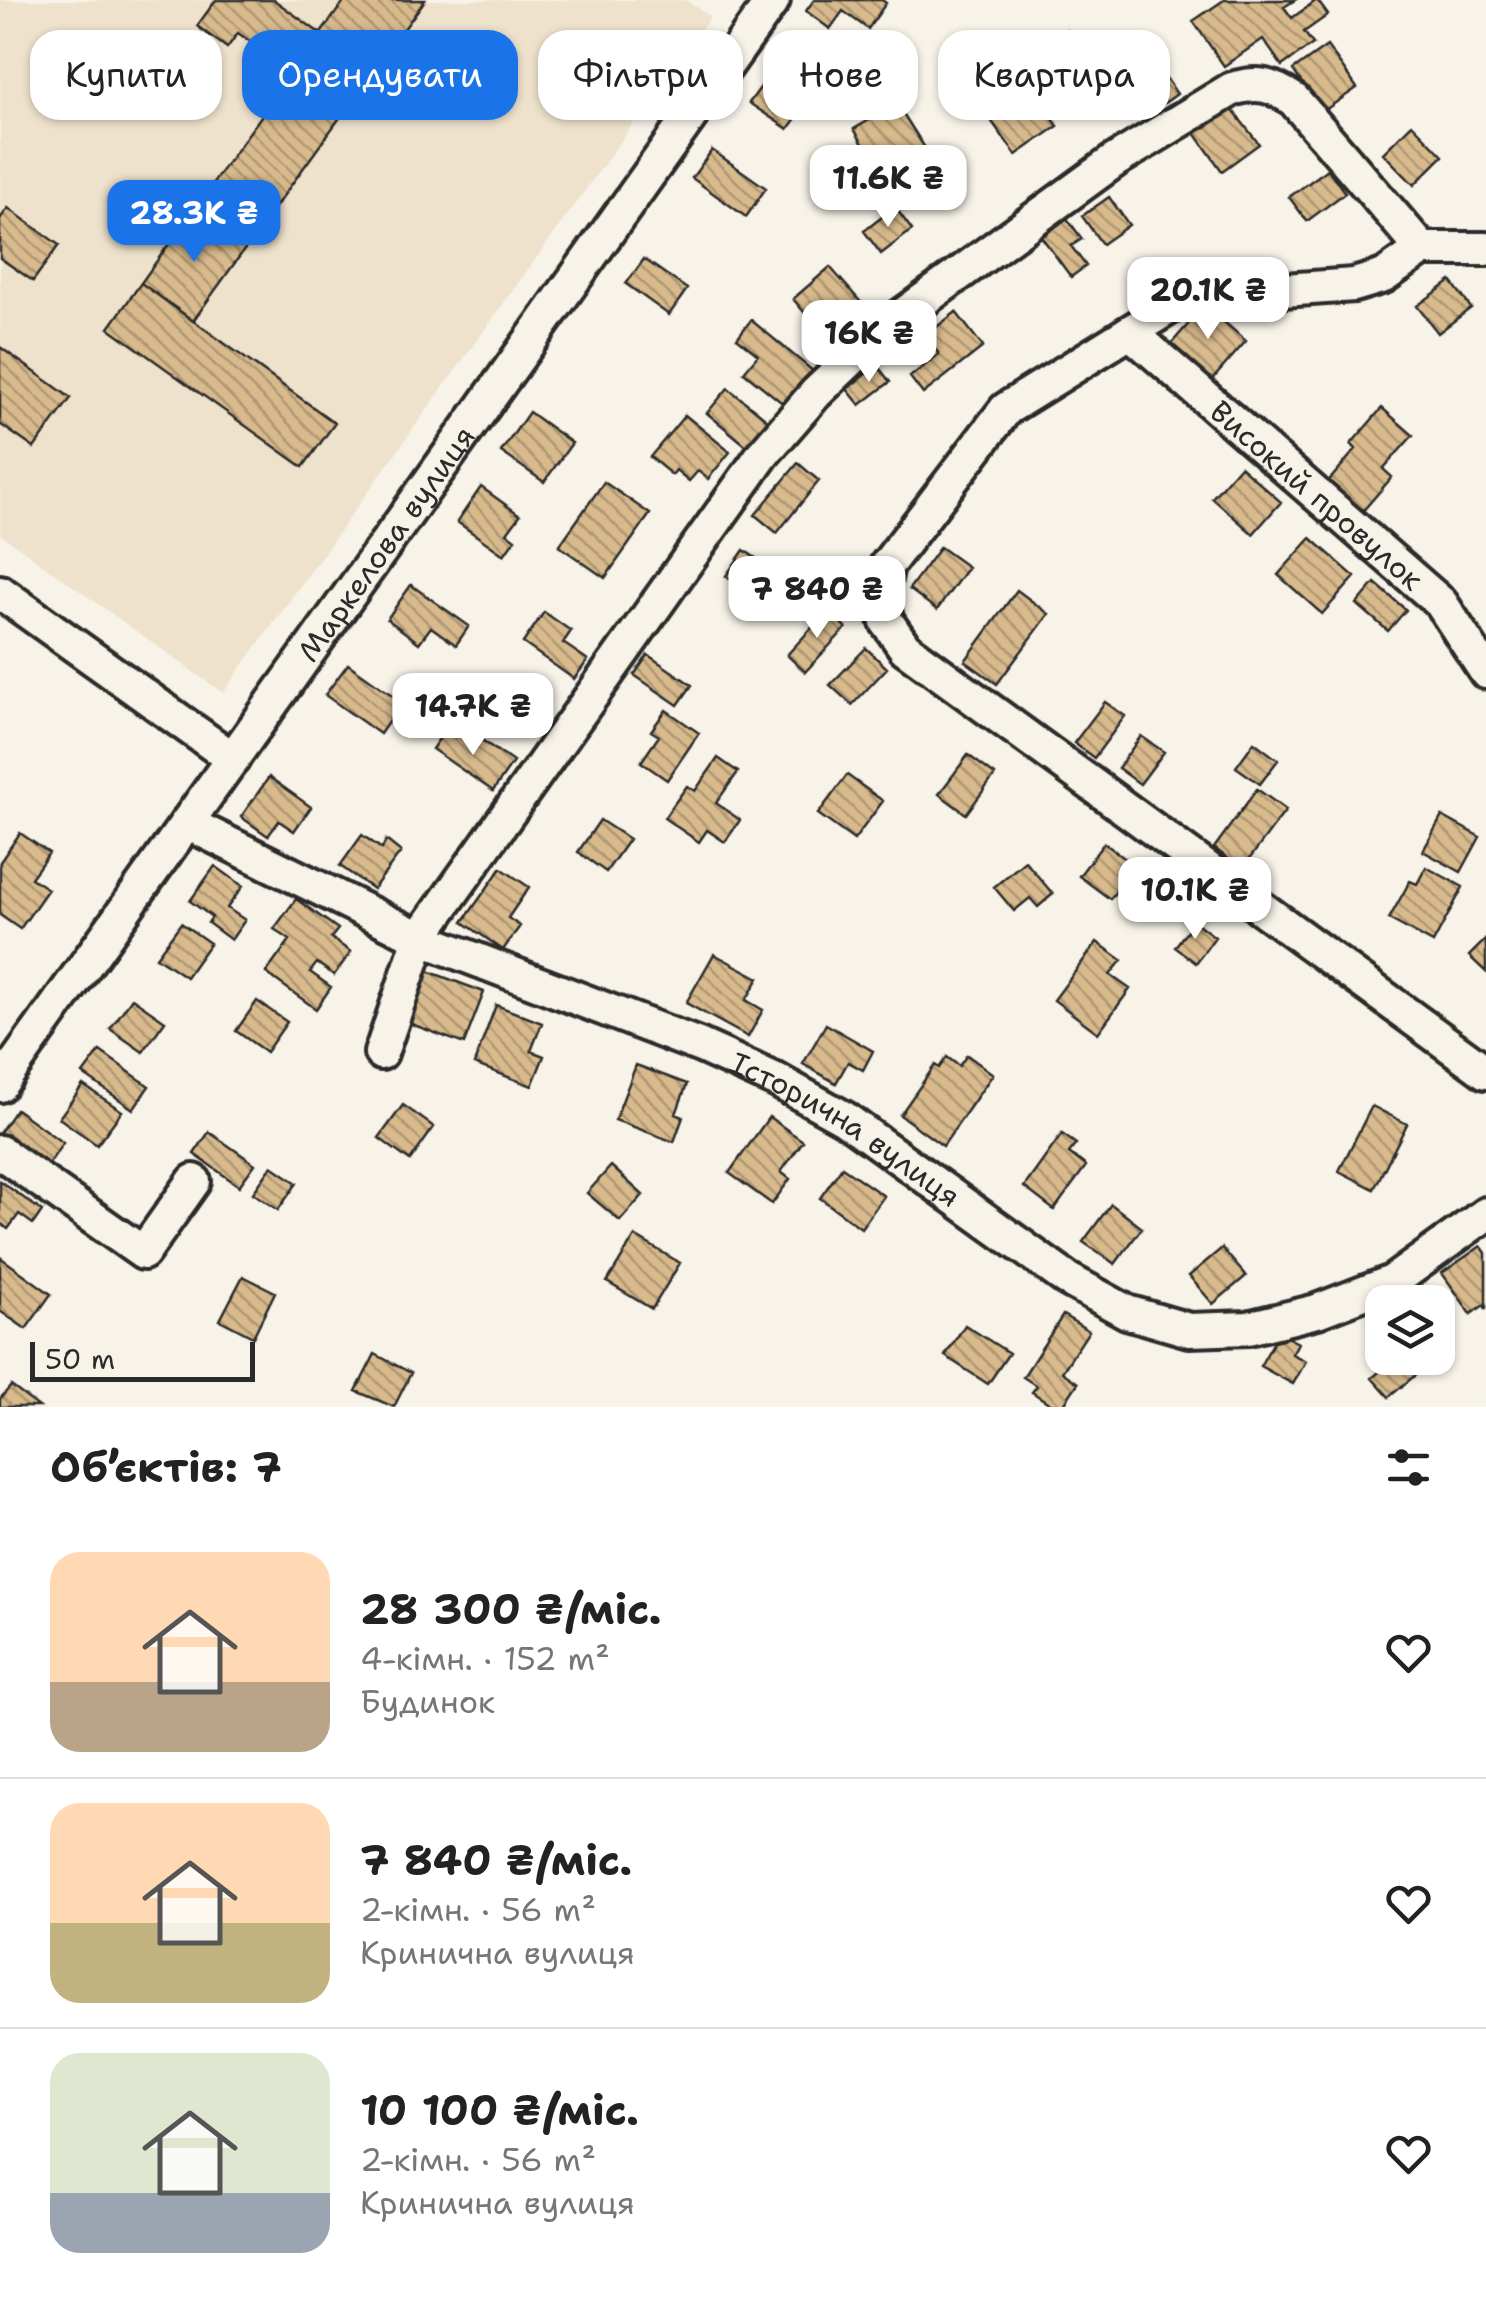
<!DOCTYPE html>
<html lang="uk">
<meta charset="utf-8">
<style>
:root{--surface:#fff;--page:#f6f6f6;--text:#222;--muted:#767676;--line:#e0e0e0;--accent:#1a73e8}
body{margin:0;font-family:"Shantell Sans",sans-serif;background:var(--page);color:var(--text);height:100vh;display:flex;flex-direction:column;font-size:38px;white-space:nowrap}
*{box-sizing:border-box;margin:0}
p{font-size:32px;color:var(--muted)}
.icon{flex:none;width:55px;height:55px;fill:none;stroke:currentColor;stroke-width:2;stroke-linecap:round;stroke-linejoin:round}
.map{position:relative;height:1407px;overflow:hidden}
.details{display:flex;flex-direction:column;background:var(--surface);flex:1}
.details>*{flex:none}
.hud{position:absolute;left:30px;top:30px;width:1428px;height:90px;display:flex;gap:20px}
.fabs{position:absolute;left:1365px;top:1285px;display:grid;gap:20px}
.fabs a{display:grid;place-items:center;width:90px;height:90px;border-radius:20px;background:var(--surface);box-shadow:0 2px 8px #0004;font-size:50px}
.scale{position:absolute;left:30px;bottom:25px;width:225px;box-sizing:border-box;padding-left:10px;border:5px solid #2b2b2b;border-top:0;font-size:28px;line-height:35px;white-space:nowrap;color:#2b2b2b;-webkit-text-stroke:8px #f7f3e8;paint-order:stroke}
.price{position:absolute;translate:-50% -85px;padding:0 22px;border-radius:20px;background:#fff;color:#222;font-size:32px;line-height:65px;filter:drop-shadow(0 2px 5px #0008)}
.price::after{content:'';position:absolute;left:50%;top:60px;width:30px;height:22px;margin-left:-15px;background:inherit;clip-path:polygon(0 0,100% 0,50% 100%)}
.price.selected{background:var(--accent);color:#fff}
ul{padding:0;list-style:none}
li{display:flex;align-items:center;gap:30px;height:250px;padding:0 50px}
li+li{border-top:2px solid var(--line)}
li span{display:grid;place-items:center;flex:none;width:280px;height:200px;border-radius:30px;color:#555}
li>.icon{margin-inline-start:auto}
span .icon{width:120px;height:120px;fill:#fffc;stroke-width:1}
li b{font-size:42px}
h2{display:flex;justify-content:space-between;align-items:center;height:120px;padding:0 50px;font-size:42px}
.pill{padding:0 35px;border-radius:30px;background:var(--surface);box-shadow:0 2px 8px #0004;font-size:35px;line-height:90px}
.pill.selected{background:var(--accent);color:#fff}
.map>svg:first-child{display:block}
.built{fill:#eee2cc}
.building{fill:url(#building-back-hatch);stroke:#2b2b2b;stroke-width:2.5}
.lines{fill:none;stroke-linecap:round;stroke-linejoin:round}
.minor-casing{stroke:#2b2b2b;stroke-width:40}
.minor{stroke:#f7f3e8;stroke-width:32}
.labels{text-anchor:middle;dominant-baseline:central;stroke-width:10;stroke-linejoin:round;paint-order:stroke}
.street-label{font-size:30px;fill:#2b2b2b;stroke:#f7f3e8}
</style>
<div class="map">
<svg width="1486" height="1407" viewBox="0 0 1486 1407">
<defs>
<pattern id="building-back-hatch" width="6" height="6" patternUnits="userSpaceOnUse" patternTransform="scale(2.5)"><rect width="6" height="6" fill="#d8ba8c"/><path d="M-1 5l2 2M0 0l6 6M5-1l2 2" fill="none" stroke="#af9773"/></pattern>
</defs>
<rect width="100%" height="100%" fill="#f7f3e8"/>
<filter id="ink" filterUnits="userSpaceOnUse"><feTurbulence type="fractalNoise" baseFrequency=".01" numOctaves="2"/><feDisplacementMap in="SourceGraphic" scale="20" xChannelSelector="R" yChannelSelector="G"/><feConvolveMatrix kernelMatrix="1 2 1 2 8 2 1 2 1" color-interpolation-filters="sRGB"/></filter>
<g filter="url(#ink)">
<path class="built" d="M0,0h686l24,17 -487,676 -223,-159z"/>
<path class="building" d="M216,0h58l47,34 -28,38 -55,-39 -11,15 -30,-22z
M345,0h80l-178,246 -53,-37z
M814,0h68l4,3 -18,26 -25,-18 -13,18 -24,-18z
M1224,0h71l-11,7 8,11 25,-18 11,15 -24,17 9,12 -31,22 -19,-27 -39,27 -31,-45z
M1066,30l31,44 -35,25 -15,-22 9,-7 -16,-22z
M1327,46l30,42 -35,24 -29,-42z
M1150,55l27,39 -25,18 -28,-39z
M777,65l38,27 -27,37 -39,-26z
M1023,76l35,50 -42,29 -36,-50z
M897,104l33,52 -43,28 -33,-55z
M1231,108l28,36 -37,27 -27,-38z
M1412,124l31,32 -29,29 -31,-32z
M712,150l54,38 -20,29 -54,-39z
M1328,169l17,24 -38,28 -18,-24z
M1109,197l20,28 -27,19 -20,-28z
M895,207l17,23 -31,24 -17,-23z
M8,208l51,37 -26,36 -33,-23v-39z
M194,209l53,37 -54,75 -52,-38z
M1063,213l19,26 -11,7 15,20 -15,11 -33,-45z
M644,259l43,30 -18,26 -43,-31z
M830,267l36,41 -21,18 -13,-16 -17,15 -22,-26z
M1451,281l20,27 -33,25 -21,-27z
M141,283l194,140 -32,44 -194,-139z
M1205,305l41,36 -34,39 -41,-36z
M956,312l27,35 -60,47 -13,-17 29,-23 -14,-18z
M751,320l63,52 -28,34 -42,-34 14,-17 -21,-17z
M0,347l71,51 -37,50 -34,-24z
M877,365l13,17 -30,23 -13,-16z
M728,388l42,34 -21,26 -42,-35z
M1382,408l31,27 -30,34 9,8 -31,36 -34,-30 29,-34 -5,-5z
M529,412l43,31 -28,39 -43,-30z
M685,415l45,37 -22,27 -10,-8 -9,10 -13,-11 -4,5 -22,-18z
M798,463l21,18 -42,52 -22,-18z
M1240,466l41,36 -28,32 -41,-36z
M604,482l46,32 -45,64 -46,-32z
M481,487l39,28 -13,18 8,6 -11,16 -47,-33z
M1311,538l44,39 -33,37 -44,-39z
M940,547l28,20 -31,43 -28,-21z
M744,550l54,37 -18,27 -20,-14 -13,19 -14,-9 14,-20 -21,-14z
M1375,583l31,27 -18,21 -31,-27z
M411,585l58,41 -13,19 -25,-18 -12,16 -32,-24z
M1017,590l32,24 -52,70 -32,-23z
M828,610l18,18 -41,44 -18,-17z
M544,612l27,19 -8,12 25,17 -14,19 -51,-36z
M866,648l21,20 -35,37 -22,-20z
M648,655l44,30 -14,20 -44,-30z
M348,664l54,38 -22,32 -55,-39z
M1105,702l20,14 -31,42 -20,-15z
M666,710l33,23 -32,47 -26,-18 18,-26 -8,-5z
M448,726l24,16 4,-6 37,26 -20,29 -61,-42z
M1141,736l23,16 -24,32 -22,-16z
M1254,742l24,18 -18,24 -24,-17z
M968,755l27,20 -29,39 -27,-20z
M718,758l20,14 -22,31 24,17 -15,22 -18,-12 -8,12 -35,-24 23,-32 8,5z
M847,775l36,26 -29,39 -36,-26z
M269,777l42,30 -17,24 -15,-10 -11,15 -27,-19z
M1257,789l29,21 -44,59 -28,-21z
M1442,816l38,21 -19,35 -38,-21z
M600,820l29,19 -23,33 -28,-20z
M20,833l29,20 -18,25 17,11 -28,40 -20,-14v-53z
M362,835l20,14 4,-9 15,12 -28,37 -33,-23z
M1104,843l31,23 -25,33 -31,-23z
M1025,861l28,33 -15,13 -8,-9 -16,13 -20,-24z
M215,866l28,20 -16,22 18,12 -14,20 -23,-17 4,-6 -22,-16z
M1426,867l37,20 -30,56 -44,-24 21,-38 7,3z
M501,868l28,19 -21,31 12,8 -17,24 -40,-28z
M296,899l42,30 -7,9 20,14 -17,23 -17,-12 -7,9 21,15 -15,22 -50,-36 24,-33 -16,-11z
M1194,921l21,16 -19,26 -21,-16z
M181,923l29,20 -24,34 -30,-20z
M1486,939v33l-17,-16z
M1097,942l25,18 -12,15 20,14 -32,44 -44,-33z
M714,954l45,24 -13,22 17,10 -15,27 -62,-34z
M425,970l59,22 -20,52 -58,-22z
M132,998l33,23 -22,31 -33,-23z
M257,1001l30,21 -21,30 -30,-21z
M496,1005l46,18 -11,28 13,5 -12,30 -58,-22z
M826,1024l47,27 -10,19 -15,-8 -12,21 -33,-19z
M100,1051l49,35 -16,23 -50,-35z
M967,1055l26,19 -50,72 -43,-31 35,-50 4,3 8,-11 12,9z
M636,1065l51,19 -11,30 7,3 -9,25 -59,-22z
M83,1085l39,26 -25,34 -38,-27z
M403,1105l31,22 -24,34 -31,-23z
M1372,1106l35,18 -33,65 -35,-18z
M16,1109l47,34 -19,28 -44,-31v-8z
M769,1117l34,24 -22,31 9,7 -18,25 -43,-31z
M209,1132l46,32 -16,22 -45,-32z
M1062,1134l14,10 -7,9 17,13 -32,44 -30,-23z
M272,1166l25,17 -19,27 -25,-17z
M611,1166l32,29 -23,26 -33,-28z
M842,1167l42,29 -23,32 -41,-30z
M0,1181l42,30 -9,13 -14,-10 -11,15 -8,-6z
M1111,1204l31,24 -27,36 -32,-22z
M635,1236l45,27 -28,46 -45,-27z
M1481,1246l5,7v56l-2,-4 -13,9 -29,-41z
M1222,1248l24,28 -33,28 -24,-28z
M0,1257l51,37 -25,35 -26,-18z
M243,1276l32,16 -22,45 -33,-17z
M1063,1315l26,16 -27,41 16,11 -16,24h-7l-23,-15 5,-6 -14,-9z
M965,1325l44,28 -21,31 -43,-28z
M1279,1333l19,10 -6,11 14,7 -13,23 -33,-18z
M375,1354l36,19 -17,34 -38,-16z
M1395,1358h30l5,5 -41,34 -17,-19z
M11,1386l28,21h-39v-8z"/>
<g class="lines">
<g class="minor-casing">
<g id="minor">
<path d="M1422,249l-38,27 -30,9 -168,12 -180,112 -119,156 -7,32 7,25 18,26 581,424"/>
<path id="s1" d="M1130,332l311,271 45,69"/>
<path d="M0,592l233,167"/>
<path id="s2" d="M187,823l233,115 281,108 75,34 68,38 223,161 60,33 62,18 59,-2 69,-17 75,-29 94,-68"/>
<path d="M381,1053l39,-115 343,-484 53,-61 65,-62 233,-170 118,-72c26,-8 40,-4 62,11l128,149h64"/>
<path id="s3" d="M0,1085l773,-1085"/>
<path d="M0,1152l143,101 51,-72"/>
</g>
</g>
<use href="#minor" class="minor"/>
</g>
</g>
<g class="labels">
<g class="street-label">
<text stroke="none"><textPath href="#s1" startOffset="248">Високий провулок</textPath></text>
<text stroke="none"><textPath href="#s3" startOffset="665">Маркелова вулиця</textPath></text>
<text stroke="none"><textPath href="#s2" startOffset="728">Історична вулиця</textPath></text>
</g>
</g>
</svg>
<div class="fabs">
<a><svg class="icon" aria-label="layers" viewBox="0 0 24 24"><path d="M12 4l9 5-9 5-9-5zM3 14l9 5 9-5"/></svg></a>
</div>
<div class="scale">50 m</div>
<b class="price" style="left:888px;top:230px">11.6K ₴</b>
<b class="price selected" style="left:194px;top:265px">28.3K ₴</b>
<b class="price" style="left:1208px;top:342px">20.1K ₴</b>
<b class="price" style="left:869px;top:385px">16K ₴</b>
<b class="price" style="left:817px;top:641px">7 840 ₴</b>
<b class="price" style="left:473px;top:758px">14.7K ₴</b>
<b class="price" style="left:1195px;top:942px">10.1K ₴</b>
<div class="hud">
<a class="pill">Купити</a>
<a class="pill selected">Орендувати</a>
<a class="pill">Фільтри</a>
<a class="pill">Нове</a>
<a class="pill">Квартира</a>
</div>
</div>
<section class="details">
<h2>Об’єктів: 7<svg class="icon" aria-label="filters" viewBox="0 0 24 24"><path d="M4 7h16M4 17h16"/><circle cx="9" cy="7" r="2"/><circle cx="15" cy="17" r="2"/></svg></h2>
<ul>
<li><span style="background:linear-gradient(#ffd9b3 65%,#b9a48a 0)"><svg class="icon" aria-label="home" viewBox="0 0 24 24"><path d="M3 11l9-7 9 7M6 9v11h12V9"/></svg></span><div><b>28 300 ₴/міс.</b><p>4-кімн. · 152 m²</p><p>Будинок</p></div><svg class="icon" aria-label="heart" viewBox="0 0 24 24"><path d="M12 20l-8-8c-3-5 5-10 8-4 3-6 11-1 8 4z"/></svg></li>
<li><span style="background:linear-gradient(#ffd9b3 60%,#c2b280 0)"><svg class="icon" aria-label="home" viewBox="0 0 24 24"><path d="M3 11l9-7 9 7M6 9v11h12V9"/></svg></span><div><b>7 840 ₴/міс.</b><p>2-кімн. · 56 m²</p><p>Кринична вулиця</p></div><svg class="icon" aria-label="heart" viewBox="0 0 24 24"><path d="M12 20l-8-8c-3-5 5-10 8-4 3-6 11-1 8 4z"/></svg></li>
<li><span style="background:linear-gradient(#dfe7d0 70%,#9aa5b1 0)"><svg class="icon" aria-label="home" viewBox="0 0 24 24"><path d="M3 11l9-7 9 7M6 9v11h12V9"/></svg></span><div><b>10 100 ₴/міс.</b><p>2-кімн. · 56 m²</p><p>Кринична вулиця</p></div><svg class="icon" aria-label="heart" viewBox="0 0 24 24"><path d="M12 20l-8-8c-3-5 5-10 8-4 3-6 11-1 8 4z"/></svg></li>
</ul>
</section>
